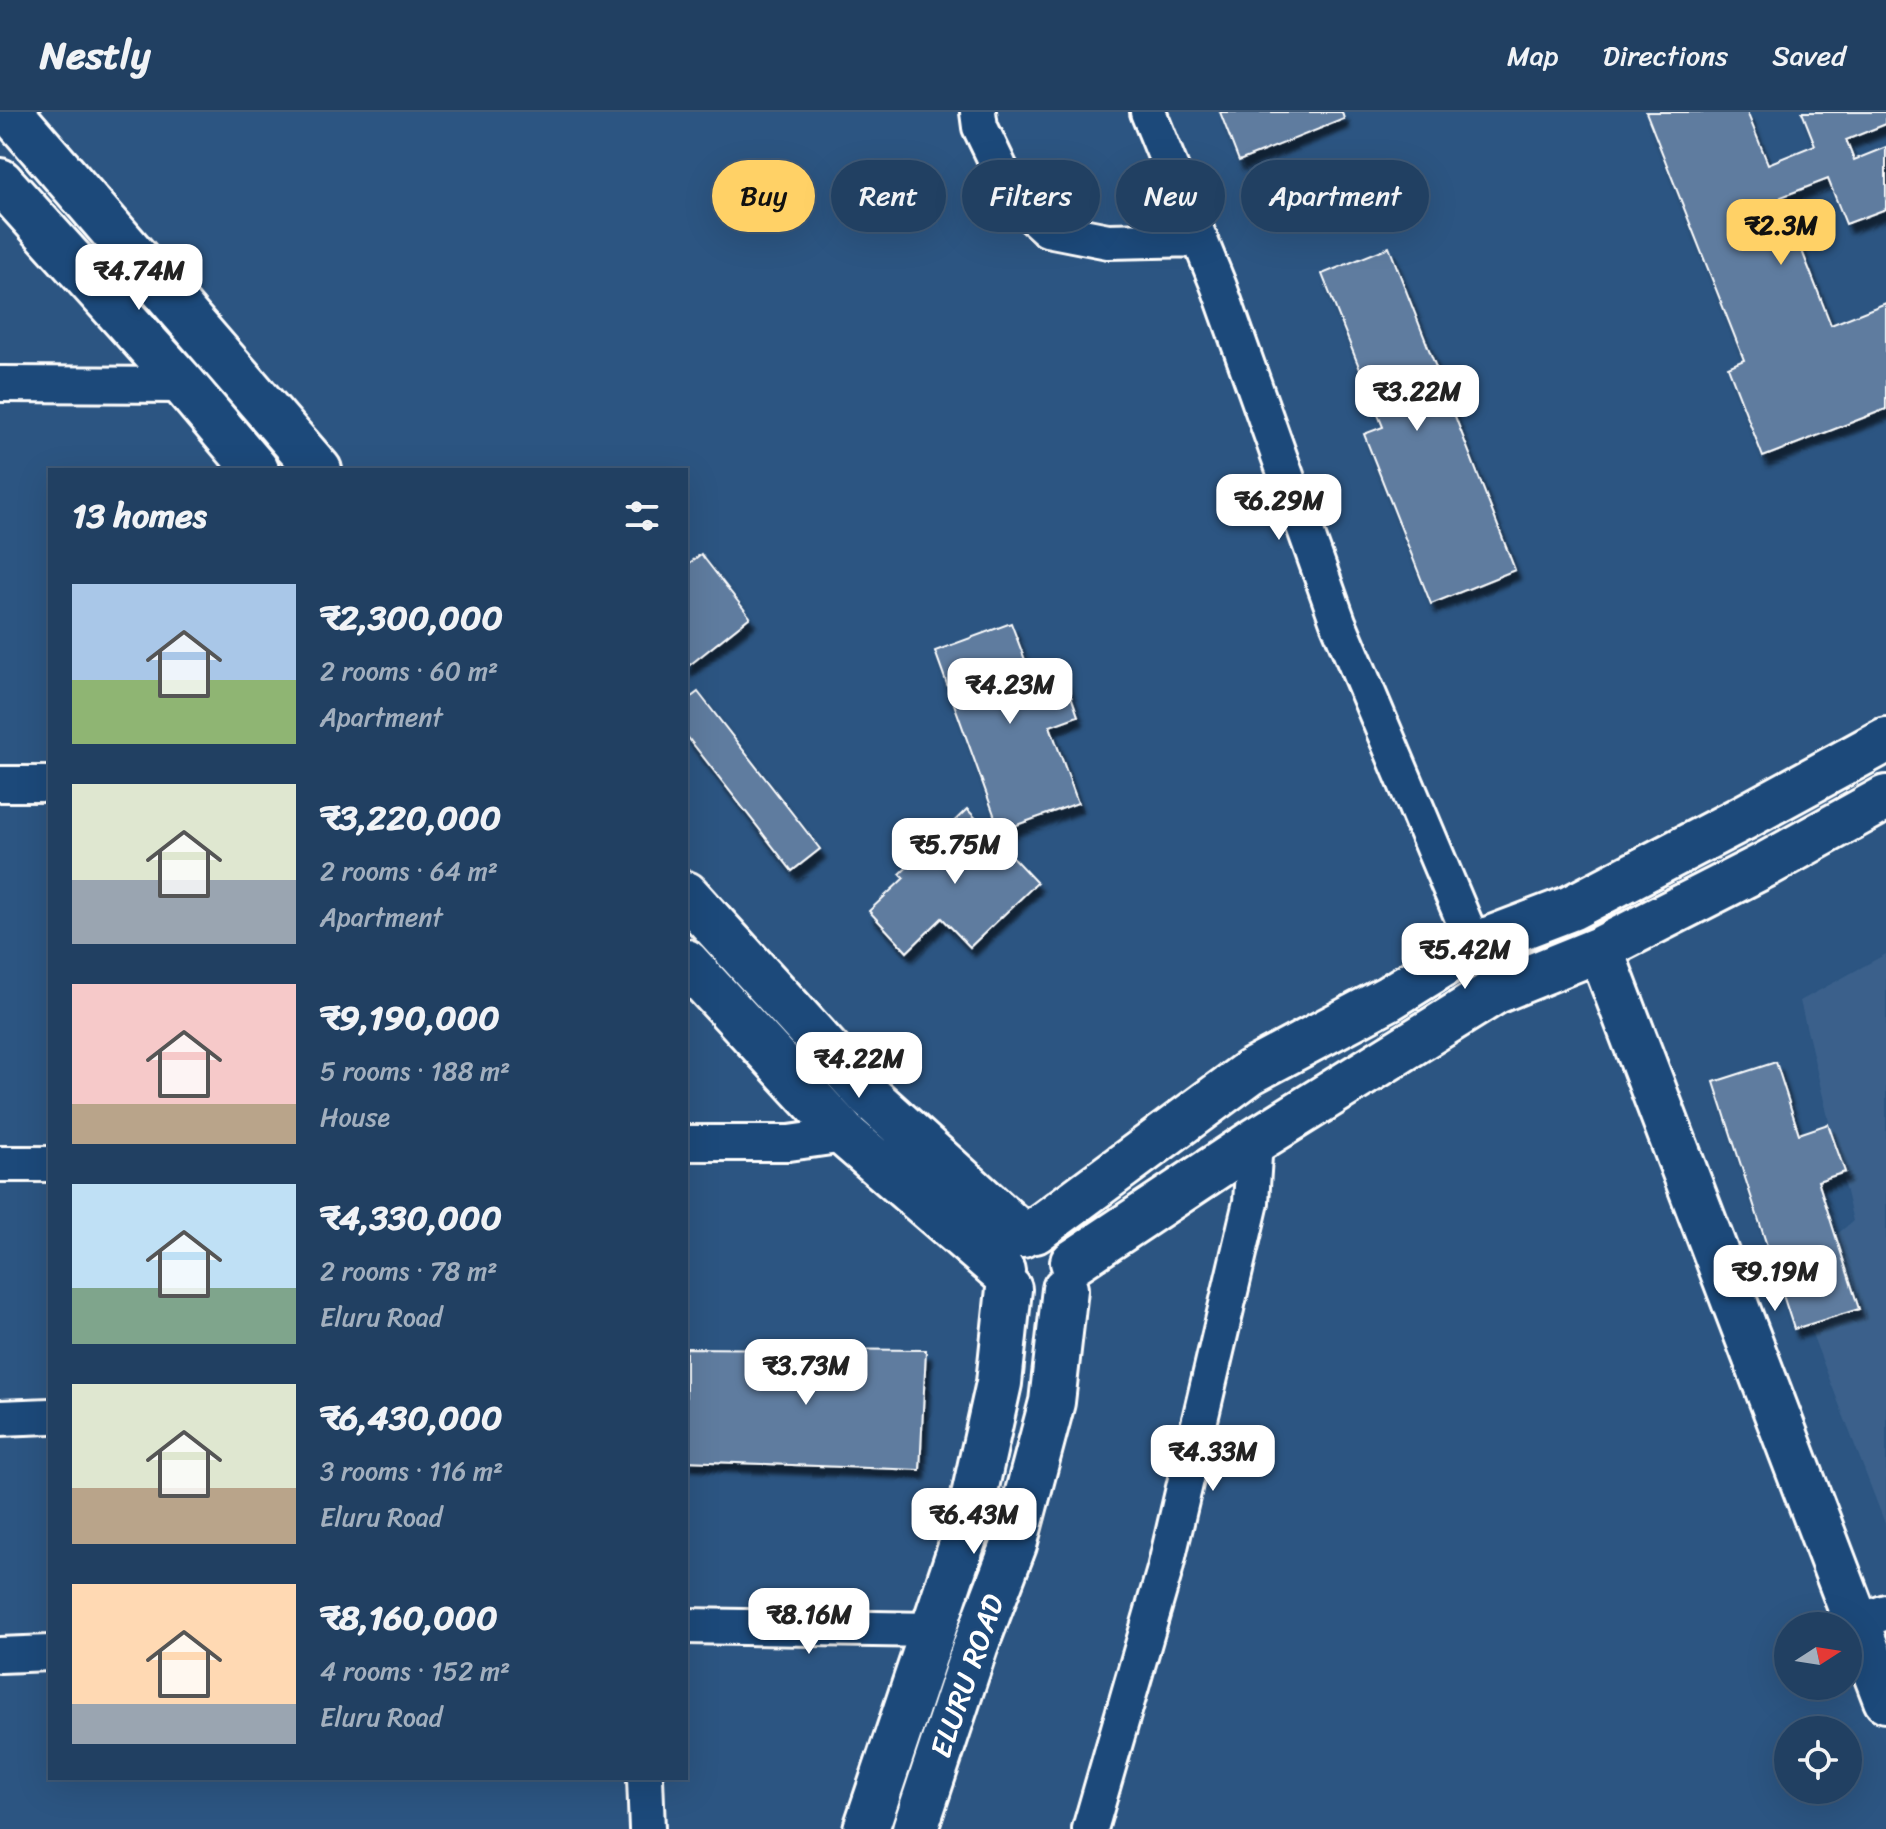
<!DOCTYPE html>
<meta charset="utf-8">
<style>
:root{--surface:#214062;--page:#2d4b6b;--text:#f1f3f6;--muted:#a2afbe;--line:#3e5977;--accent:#ffd166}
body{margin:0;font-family:Sriracha,sans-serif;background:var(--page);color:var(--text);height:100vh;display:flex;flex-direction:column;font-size:30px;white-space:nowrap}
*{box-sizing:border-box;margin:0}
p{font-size:26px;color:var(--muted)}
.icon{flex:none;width:44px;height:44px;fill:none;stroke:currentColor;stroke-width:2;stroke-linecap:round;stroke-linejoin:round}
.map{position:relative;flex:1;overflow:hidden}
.drawer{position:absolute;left:48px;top:356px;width:640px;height:1312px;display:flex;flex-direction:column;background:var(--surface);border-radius:0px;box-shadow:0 8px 32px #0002,0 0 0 2px var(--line)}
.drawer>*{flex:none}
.top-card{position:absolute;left:712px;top:48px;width:760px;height:72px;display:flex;gap:16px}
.needle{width:52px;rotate:78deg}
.fabs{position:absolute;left:1774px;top:1500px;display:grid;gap:16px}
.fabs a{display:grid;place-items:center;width:88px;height:88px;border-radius:50%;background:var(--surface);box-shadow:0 8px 32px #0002,0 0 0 2px var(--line);font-size:40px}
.price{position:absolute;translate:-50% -68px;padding:0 18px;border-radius:16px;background:#fff;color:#222;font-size:26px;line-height:52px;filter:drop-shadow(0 2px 4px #0008)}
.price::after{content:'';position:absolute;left:50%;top:48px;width:24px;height:18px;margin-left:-12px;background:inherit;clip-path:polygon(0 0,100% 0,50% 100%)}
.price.current{background:var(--accent);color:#111}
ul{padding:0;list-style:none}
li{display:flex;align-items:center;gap:24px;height:200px;padding:0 24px}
li span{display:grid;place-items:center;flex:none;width:224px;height:160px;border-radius:0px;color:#555}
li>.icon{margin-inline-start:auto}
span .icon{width:96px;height:96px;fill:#fffc;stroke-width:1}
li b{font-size:34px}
h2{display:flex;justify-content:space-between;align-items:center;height:96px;padding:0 24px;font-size:34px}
.pill{padding:0 28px;border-radius:36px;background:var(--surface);box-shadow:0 8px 32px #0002,0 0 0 2px var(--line);font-size:28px;line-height:72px}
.pill.current{background:var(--accent);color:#111}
header{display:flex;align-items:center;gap:48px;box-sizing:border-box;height:112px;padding:0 40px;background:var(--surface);border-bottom:2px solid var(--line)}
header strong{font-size:38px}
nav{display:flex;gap:44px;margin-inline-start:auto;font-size:28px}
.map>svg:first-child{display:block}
.built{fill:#3b618b}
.building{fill:#5e7c9f;stroke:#fff;stroke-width:2;filter:url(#shadow)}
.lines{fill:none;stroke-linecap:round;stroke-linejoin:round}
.street-casing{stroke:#fff;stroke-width:40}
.secondary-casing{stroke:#fff;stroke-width:50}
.street{stroke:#1f4a7a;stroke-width:34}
.secondary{stroke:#1f4a7a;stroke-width:44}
.labels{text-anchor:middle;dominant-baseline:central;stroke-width:6;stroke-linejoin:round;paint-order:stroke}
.street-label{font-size:30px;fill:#fff;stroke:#1f4a7a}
</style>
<header>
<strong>Nestly</strong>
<nav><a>Map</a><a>Directions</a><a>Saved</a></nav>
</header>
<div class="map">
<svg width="1886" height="1717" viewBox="0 0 1886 1717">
<defs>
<filter id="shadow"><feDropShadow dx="5" dy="9" stdDeviation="2" flood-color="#0009"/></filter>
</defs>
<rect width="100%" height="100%" fill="#2c5582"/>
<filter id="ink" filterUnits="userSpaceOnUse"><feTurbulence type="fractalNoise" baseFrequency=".0125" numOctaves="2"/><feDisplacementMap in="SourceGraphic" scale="16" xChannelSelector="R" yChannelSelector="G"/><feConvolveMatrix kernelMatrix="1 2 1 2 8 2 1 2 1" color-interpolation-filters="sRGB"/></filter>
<g filter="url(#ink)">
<path class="built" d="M1886,842v572l-97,-252 64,-53 -53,-220z"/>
<path class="building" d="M1220,0h122l2,7 -105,42z
M1646,0h101l21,52 47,-19 -13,-33h84v12l-40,16 8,20 32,-13v62l-40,15 -18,-45 -47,18 50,128 55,-22v106l-123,48 -35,-90 16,-7z
M1389,135l126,323 -84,34 -67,-170 19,-7 -61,-153z
M701,442l49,63 -64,51v-102z
M1011,511l25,66 29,-10 13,37 -28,10 28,77 -78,28 -65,-180z
M698,580l122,157 -28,22 -106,-136v-34z
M967,697l70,74 -67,64 -28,-29 -35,34 -38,-41 35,-33 -4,-4z
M1776,950l23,72 29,-10 17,48 -27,9 41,128 -65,20 -80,-247z
M686,1236l240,2 -6,120 -234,-9z"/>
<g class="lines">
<g class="street-casing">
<path id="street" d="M978,0l2,15 35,73 32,29 61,12 92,-2
M1148,0l71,175 119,335 136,323
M0,272l184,1
M0,672h50
M686,1031h103l56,-8
M0,1052h50
M0,1306l50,-2
M1856,1511l30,-11
M686,1514l247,4
M0,1543l50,-2
M645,1666l2,51
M1090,1717l75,-260 86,-367 4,-61"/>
</g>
<g class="secondary-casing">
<path id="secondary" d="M10,0l309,358
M0,69l184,204 72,85
M686,782l184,203 152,138
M1600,837l286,751
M686,850l159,173 157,136
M1035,1119l215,-159 139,-74 85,-53 97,-37 172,-90 143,-78
M1073,1150l182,-121 241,-150 104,-42 167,-85 119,-66
M866,1717l100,-297 33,-149 10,-94
M915,1717l60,-182 39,-102 38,-143 13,-113"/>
</g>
<use href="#street" class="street"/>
<use href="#secondary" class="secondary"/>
</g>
</g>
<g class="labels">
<g class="street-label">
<text transform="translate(967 1564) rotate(-71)">ELURU ROAD</text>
</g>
</g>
</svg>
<div class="fabs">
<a><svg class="needle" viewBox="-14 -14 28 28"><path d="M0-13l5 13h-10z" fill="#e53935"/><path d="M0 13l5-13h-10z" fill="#a2afbe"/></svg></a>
<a><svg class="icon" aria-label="locate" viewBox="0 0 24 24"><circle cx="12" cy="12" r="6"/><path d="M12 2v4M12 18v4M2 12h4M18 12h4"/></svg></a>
</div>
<b class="price current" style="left:1781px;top:155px">₹2.3M</b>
<b class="price" style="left:139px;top:200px">₹4.74M</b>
<b class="price" style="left:1417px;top:321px">₹3.22M</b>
<b class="price" style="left:1279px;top:430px">₹6.29M</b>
<b class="price" style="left:1010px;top:614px">₹4.23M</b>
<b class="price" style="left:955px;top:774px">₹5.75M</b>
<b class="price" style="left:1465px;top:879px">₹5.42M</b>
<b class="price" style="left:859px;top:988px">₹4.22M</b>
<b class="price" style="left:1775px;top:1201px">₹9.19M</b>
<b class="price" style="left:806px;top:1295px">₹3.73M</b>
<b class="price" style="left:1213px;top:1381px">₹4.33M</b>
<b class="price" style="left:974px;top:1444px">₹6.43M</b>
<b class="price" style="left:809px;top:1544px">₹8.16M</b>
<div class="top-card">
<a class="pill current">Buy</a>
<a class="pill">Rent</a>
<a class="pill">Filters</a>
<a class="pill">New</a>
<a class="pill">Apartment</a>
</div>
<section class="drawer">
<h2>13 homes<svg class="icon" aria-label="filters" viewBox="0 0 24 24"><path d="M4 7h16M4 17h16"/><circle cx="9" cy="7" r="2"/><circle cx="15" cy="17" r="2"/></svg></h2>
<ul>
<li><span style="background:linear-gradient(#a9c7e8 60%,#8fb573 0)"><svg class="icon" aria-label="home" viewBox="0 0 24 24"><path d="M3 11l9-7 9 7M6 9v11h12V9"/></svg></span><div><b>₹2,300,000</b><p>2 rooms · 60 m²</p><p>Apartment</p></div></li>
<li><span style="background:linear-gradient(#dfe7d0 60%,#9aa5b1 0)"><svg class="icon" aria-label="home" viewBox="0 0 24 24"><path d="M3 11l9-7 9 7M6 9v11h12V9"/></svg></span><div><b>₹3,220,000</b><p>2 rooms · 64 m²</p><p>Apartment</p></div></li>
<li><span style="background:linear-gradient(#f6c9c9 75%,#b9a48a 0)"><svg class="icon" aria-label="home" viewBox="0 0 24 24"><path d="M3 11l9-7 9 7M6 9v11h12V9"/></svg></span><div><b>₹9,190,000</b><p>5 rooms · 188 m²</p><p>House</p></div></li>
<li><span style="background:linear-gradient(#bfe0f5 65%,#7fa58c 0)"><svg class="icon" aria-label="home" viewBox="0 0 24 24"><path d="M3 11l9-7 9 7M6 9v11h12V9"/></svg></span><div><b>₹4,330,000</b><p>2 rooms · 78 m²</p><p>Eluru Road</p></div></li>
<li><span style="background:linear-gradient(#dfe7d0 65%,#b9a48a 0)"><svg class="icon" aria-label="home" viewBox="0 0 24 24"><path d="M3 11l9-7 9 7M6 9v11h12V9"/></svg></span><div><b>₹6,430,000</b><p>3 rooms · 116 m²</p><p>Eluru Road</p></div></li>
<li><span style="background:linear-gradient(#ffd9b3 75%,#9aa5b1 0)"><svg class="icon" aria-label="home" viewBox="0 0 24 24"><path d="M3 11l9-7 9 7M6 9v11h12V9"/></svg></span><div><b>₹8,160,000</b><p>4 rooms · 152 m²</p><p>Eluru Road</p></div></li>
</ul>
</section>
</div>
